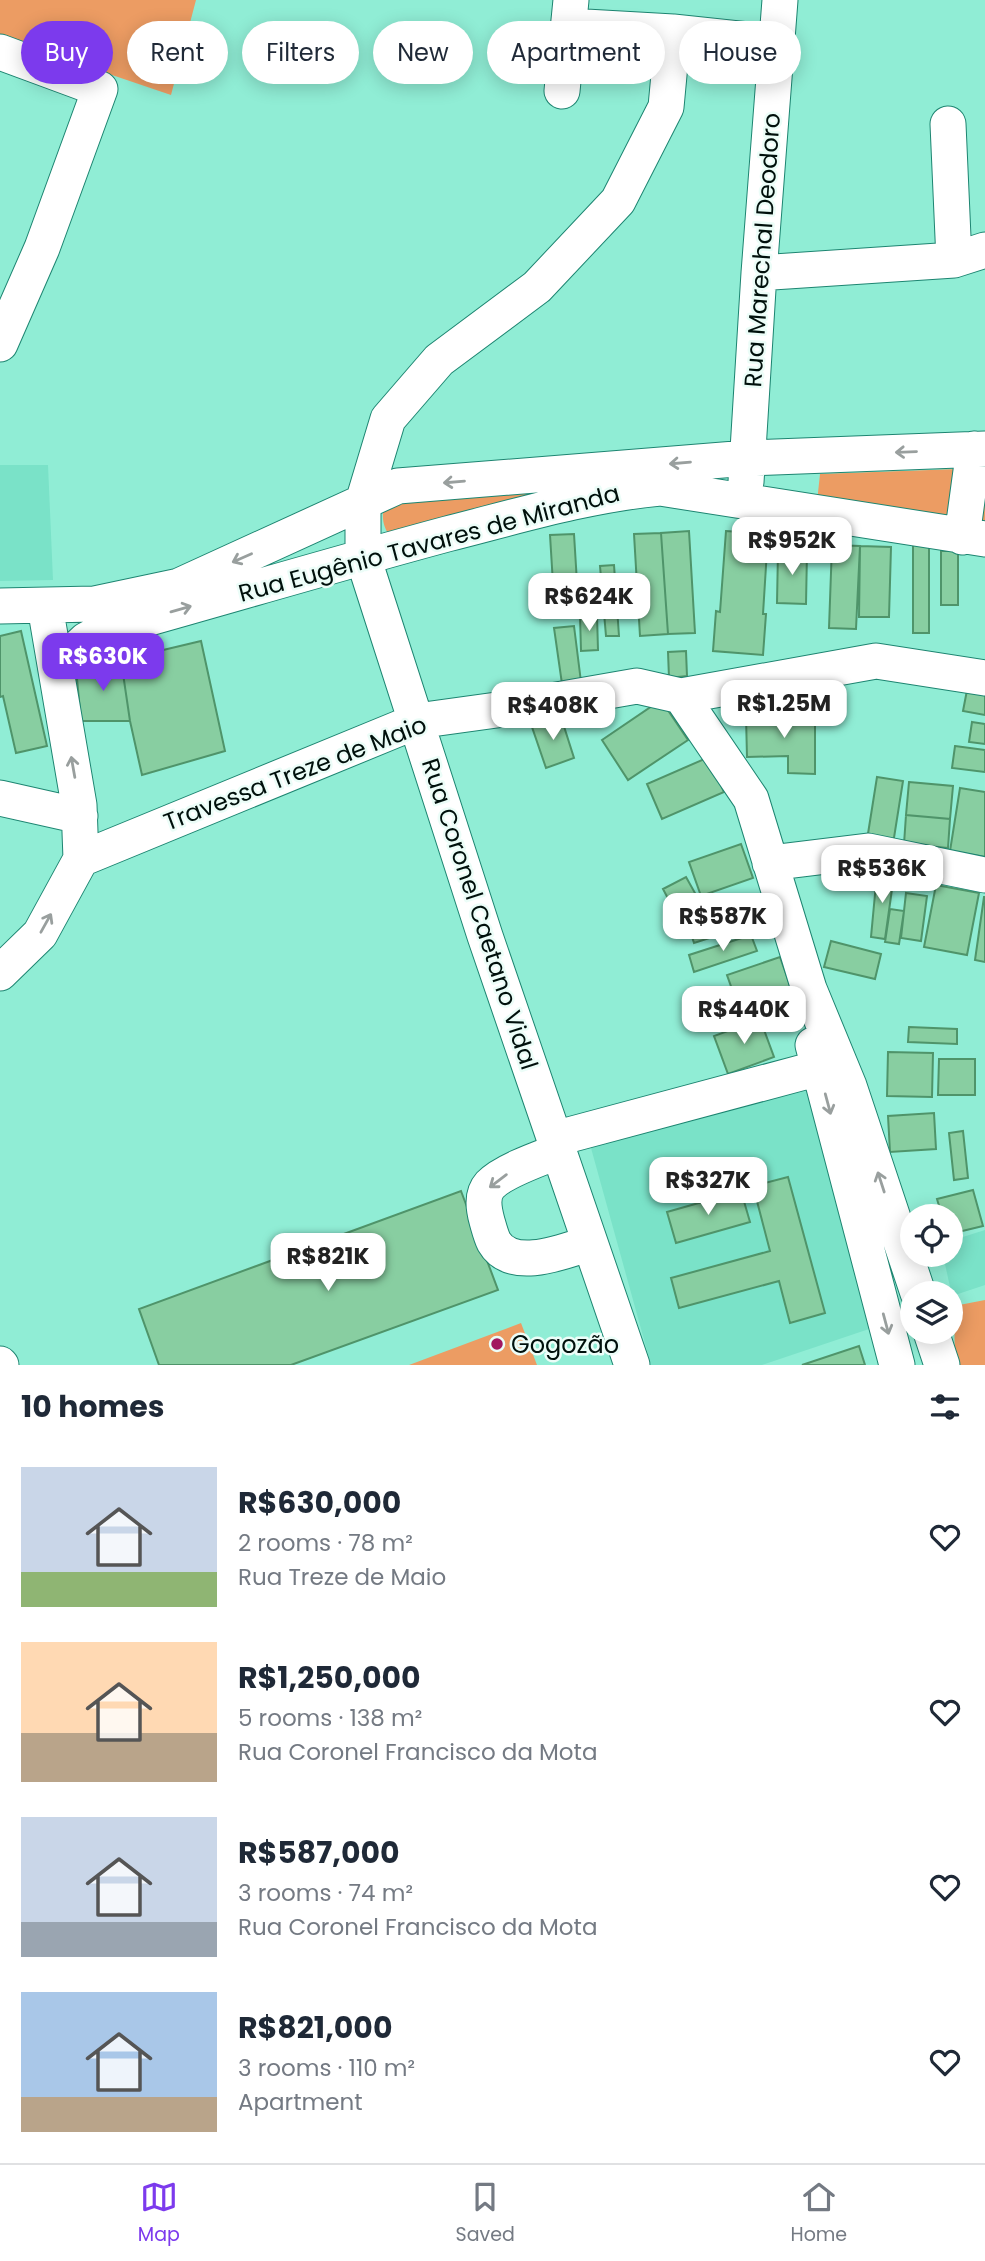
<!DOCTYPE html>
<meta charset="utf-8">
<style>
:root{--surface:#fff;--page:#f2f2f3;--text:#1f2937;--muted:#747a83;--line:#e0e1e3;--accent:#7c3aed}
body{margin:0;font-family:Poppins,sans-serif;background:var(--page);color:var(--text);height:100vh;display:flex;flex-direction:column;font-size:26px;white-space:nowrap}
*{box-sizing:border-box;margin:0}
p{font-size:23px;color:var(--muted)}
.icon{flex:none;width:38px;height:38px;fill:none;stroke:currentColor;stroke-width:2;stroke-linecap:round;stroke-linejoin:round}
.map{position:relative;height:1365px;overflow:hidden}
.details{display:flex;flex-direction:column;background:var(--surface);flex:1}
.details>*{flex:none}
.top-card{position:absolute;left:21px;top:21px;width:943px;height:63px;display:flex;gap:14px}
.controls{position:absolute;left:900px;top:1204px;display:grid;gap:14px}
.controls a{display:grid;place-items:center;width:63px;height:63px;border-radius:50%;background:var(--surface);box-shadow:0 4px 18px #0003;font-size:35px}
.price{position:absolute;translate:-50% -60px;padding:0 16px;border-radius:14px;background:#fff;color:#222;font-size:23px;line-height:46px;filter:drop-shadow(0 2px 4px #0008)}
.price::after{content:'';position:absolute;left:50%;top:42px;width:21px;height:16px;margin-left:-10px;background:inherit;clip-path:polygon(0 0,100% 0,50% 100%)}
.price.current{background:var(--accent);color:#fff}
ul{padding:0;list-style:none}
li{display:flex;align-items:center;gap:21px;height:175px;padding:0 21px}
li span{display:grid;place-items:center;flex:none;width:196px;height:140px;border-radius:0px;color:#555}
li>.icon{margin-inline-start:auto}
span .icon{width:84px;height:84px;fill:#fffc;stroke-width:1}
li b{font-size:30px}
h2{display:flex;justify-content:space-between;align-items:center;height:84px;padding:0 21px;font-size:30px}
.chip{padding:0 24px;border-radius:32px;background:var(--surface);box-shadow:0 4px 18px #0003;font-size:24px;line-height:63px}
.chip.current{background:var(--accent);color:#fff}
.tab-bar{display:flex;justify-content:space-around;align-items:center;height:98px;border-top:2px solid var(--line);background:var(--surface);font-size:19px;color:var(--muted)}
.tab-bar a{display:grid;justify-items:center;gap:4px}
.tab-bar .current{color:var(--accent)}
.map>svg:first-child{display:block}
.built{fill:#7ae2c8}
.green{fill:#ec9c63}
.building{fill:#88cea1;stroke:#4f946a;stroke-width:2}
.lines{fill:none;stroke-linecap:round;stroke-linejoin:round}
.minor-casing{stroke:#1d8571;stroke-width:37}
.minor{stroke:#fff;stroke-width:35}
.oneway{stroke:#999f9e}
.poi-dot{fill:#a21760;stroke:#ecfdf8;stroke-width:2.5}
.labels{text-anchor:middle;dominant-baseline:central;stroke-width:5;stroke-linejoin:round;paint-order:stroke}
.street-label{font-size:24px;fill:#00100c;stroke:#ecfdf8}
.poi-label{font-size:24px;fill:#00100c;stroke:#ecfdf8;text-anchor:start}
</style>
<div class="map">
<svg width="985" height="1365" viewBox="0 0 985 1365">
<rect width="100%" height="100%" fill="#90edd5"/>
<path class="built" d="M0,465h48l5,115 -53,1z
M810,1082l68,244 -116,39h-111l-60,-217z
M985,1230v55l-33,11 -9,-41h7v-14z"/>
<path class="green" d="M0,0h196l-25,95 -171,-58z
M985,468v54l-168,-20 3,-28z
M575,487l-183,51c-10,-10 -11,-23 -7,-37z
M985,1300v65h-30l-1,-59z
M521,1323l16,42h-128z"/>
<path class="building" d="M689,531l6,102 -27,1 -7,-101z
M726,531l42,3 -5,80h3l-3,41 -50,-4 3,-40 4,1z
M661,533l7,101 -28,2 -6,-102z
M574,534l4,65 -24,1 -4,-65z
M832,545l28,1 -4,83 -27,-1z
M913,545h16v88h-16z
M860,546l31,1 -2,70h-30z
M778,551l29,1 -1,52 -29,-1z
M941,551h17v54h-17z
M614,565l5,71h-13l-6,-70z
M580,615h17l1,35 -17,1z
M574,626l7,56 -19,2 -8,-56z
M21,631l26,115 -31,7 -13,-57 -3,1v-61z
M201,641l24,110 -83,24 -12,-54 -9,-61z
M686,651l1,25 -18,2 -1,-26z
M121,660l9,61h-49l-5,-53z
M968,685l17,3v27l-22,-4z
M661,700l27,40 -60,40 -26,-40z
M746,716h69v58l-27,-1v-17l-41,1z
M561,717l13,41 -28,10 -14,-41z
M972,722l13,2v20l-16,-2z
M955,746l30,4v22l-33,-4z
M709,757l15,35 -62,27 -15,-35z
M877,777l26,4 -10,63 -26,-4z
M909,782l44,4 -3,33 -44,-4z
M960,788l25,4v65l-35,-6z
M906,815l44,4 -2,29 -44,-4z
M741,844l12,34 -52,18 -12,-34z
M877,873l17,2 -9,64 -14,-2z
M686,877l14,25 -24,12 -13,-25z
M936,885l43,8 -12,62 -43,-8z
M906,893l21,3 -6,45 -20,-3z
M764,894l8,24 -78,25 -8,-25z
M984,897h1v65l-10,-2z
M890,909l14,2 -5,33 -14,-2z
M751,935l6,16 -63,21 -5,-17z
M831,941l50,13 -6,25 -51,-12z
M780,957l11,31 -53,18 -11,-31z
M760,1019l14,38 -46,17 -14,-38z
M909,1027l48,2v15l-49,-2z
M888,1052l45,1 -1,44 -45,-1z
M939,1059h36v36h-37z
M934,1113l2,36 -46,3 -2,-36z
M963,1131l5,47 -14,2 -5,-47z
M788,1177l37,136 -35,10 -11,-42 -100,27 -8,-30 99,-27 -17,-65z
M973,1190l10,36 -33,8v-18h-8l-5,-17z
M461,1191l37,99 -207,75h-132l-20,-56z
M741,1191l9,31 -74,21 -9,-31z
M859,1346l6,19h-63z"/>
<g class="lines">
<g class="minor-casing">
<path id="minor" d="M568,26l105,6 103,11
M0,52l100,37 -58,159 -42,96
M562,91l9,-91
M948,124l6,136
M759,273l195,-13 31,-10
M746,482l13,-209 21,-273
M962,537l12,-88
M0,606l94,-2 85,-18 219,-100 350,-28 237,-9
M45,606l34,199 2,54
M56,668l30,-28 17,-9c115,-32 229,-66 344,-97 71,-18 140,-39 213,-46l325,51
M681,696l70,103 58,190 40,97 69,207
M0,798l80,18
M770,863l98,-12 117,24
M0,973l40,-39 41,-75 336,-138 94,-13 126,-22 44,10 195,-35 109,17
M813,1045l84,320
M554,1139l265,-71
M559,1151c-18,7 -56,20 -69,34 -9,10 -6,25 -3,36 2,7 4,15 7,21 18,31 71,9 96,1
M931,1332l11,33
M0,1364l1,1
M632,1365l-147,-429 -122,-379v-55l25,-83 51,-59 98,-73 81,-86 48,-94 7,-75"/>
</g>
<use href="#minor" class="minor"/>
</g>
<defs><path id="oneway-shaft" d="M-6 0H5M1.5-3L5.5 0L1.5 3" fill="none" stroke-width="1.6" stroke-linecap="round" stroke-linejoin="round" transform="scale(1.75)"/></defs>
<g class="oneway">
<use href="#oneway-shaft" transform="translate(906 452) rotate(178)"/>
<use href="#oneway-shaft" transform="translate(680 463) rotate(175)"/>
<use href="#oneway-shaft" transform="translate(454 482) rotate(175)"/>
<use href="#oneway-shaft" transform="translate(242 558) rotate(156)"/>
<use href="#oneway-shaft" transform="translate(181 609) rotate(-16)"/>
<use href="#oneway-shaft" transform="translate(73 767) rotate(-100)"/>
<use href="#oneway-shaft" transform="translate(46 923) rotate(-61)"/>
<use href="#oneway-shaft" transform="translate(828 1104) rotate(75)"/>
<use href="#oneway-shaft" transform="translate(498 1181) rotate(143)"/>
<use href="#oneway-shaft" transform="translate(881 1182) rotate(-108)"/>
<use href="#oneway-shaft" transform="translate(886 1324) rotate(75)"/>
</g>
<circle class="poi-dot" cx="497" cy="1344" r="7"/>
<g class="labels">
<g class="street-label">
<text transform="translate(762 250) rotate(-86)">Rua Marechal Deodoro</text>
<text transform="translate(429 543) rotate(-15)">Rua Eugênio Tavares de Miranda</text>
<text transform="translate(295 773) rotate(-21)">Travessa Treze de Maio</text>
<text transform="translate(480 914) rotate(72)">Rua Coronel Caetano Vidal</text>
</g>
<g class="poi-label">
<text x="511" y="1344">Gogozão</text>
</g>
</g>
</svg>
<div class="controls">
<a><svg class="icon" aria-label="locate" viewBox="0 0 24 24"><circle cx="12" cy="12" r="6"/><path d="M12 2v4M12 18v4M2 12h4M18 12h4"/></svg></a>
<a><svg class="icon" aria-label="layers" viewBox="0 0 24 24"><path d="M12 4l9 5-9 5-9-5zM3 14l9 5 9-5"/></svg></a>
</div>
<b class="price" style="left:792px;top:577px">R$952K</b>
<b class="price" style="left:589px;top:633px">R$624K</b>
<b class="price current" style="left:103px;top:693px">R$630K</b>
<b class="price" style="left:784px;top:740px">R$1.25M</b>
<b class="price" style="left:553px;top:742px">R$408K</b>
<b class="price" style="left:882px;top:905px">R$536K</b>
<b class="price" style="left:723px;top:953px">R$587K</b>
<b class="price" style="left:744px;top:1046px">R$440K</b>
<b class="price" style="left:708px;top:1217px">R$327K</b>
<b class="price" style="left:328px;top:1293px">R$821K</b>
<div class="top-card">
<a class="chip current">Buy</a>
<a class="chip">Rent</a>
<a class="chip">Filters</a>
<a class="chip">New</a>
<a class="chip">Apartment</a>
<a class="chip">House</a>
</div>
</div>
<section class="details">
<h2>10 homes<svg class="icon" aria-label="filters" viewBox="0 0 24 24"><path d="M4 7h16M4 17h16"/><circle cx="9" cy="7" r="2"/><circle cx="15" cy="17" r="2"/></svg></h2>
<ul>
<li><span style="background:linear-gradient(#c9d6e8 75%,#8fb573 0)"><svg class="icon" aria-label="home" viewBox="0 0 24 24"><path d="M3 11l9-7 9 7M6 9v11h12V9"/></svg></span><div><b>R$630,000</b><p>2 rooms · 78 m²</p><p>Rua Treze de Maio</p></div><svg class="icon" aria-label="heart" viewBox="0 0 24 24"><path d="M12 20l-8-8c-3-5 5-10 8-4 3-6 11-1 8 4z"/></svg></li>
<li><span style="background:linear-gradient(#ffd9b3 65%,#b9a48a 0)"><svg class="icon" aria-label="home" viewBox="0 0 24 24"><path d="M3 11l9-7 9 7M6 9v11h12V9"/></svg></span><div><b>R$1,250,000</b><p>5 rooms · 138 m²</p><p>Rua Coronel Francisco da Mota</p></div><svg class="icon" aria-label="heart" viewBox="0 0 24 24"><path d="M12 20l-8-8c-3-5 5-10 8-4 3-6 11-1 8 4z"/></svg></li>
<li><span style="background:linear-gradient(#c9d6e8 75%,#9aa5b1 0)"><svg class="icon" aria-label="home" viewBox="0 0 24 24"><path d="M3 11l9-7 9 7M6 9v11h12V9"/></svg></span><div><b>R$587,000</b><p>3 rooms · 74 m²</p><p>Rua Coronel Francisco da Mota</p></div><svg class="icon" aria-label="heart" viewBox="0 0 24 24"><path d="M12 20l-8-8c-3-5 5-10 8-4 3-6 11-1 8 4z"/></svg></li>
<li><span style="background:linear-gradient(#a9c7e8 75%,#b9a48a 0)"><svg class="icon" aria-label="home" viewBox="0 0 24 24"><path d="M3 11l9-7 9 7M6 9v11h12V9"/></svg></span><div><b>R$821,000</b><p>3 rooms · 110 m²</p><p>Apartment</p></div><svg class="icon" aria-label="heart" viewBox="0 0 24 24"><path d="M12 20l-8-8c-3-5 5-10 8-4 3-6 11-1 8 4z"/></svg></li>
</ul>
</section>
<nav class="tab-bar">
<a class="current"><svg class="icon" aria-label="map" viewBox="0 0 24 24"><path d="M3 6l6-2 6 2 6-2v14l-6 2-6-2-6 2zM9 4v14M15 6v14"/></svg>Map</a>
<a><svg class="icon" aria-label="saved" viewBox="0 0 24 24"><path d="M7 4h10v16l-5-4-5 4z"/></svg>Saved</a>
<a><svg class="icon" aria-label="home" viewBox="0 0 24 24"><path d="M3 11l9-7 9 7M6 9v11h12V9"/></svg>Home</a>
</nav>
